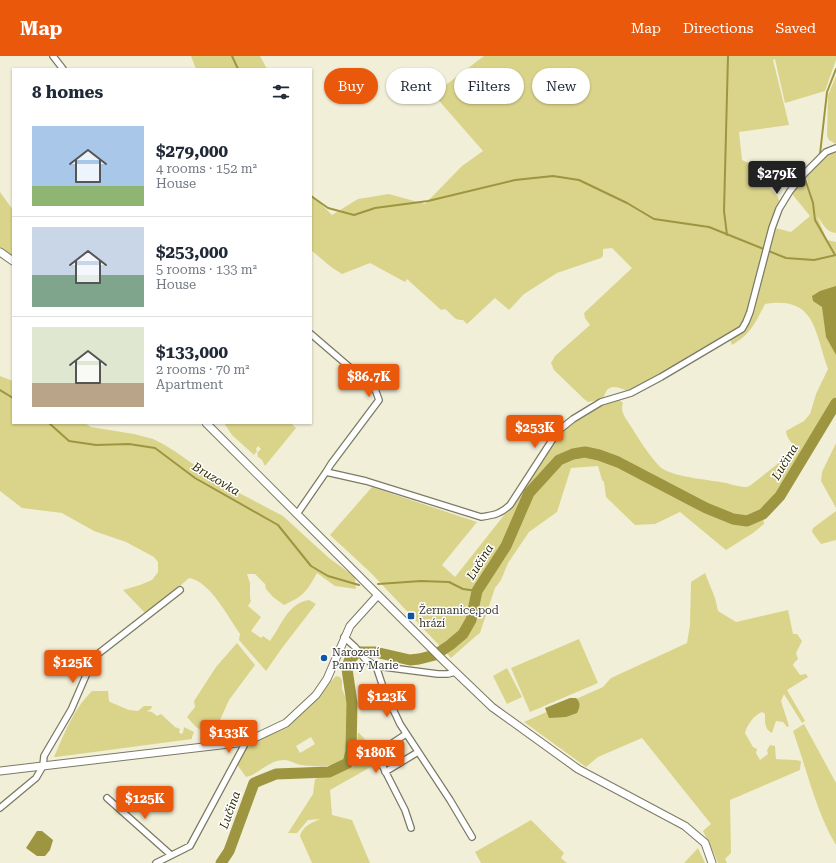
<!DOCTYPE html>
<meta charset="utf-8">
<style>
:root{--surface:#fff;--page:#f6f6f7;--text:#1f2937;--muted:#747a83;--line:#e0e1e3;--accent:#ea580c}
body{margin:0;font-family:"Roboto Serif",serif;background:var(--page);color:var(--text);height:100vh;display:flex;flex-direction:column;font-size:15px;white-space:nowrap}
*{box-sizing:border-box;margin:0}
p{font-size:13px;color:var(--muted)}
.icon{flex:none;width:22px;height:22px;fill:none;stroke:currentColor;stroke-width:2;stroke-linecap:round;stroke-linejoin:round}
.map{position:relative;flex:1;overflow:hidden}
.side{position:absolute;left:12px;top:12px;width:300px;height:356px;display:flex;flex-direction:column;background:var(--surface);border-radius:0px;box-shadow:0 1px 3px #0004}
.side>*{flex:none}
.top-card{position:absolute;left:324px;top:12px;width:380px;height:36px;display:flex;gap:8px}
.price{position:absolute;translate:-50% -34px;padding:0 9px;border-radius:4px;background:var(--accent);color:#fff;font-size:13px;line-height:26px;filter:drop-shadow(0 1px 2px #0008)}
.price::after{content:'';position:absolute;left:50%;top:24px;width:12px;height:9px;margin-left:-6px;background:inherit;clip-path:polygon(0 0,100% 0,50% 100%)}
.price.on{background:#222;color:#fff}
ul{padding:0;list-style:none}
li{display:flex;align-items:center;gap:12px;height:100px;padding:0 20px}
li+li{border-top:1px solid var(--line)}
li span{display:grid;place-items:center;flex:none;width:112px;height:80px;border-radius:0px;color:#555}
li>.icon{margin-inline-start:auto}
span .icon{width:48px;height:48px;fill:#fffc;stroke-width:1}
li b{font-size:17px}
h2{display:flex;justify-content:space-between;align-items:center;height:48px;padding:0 20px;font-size:17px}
.chip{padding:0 14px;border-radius:18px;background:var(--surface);box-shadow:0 1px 3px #0004;font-size:14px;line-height:36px}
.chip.on{background:var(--accent);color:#fff}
header{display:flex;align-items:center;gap:24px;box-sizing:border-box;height:56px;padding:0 20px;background:var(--accent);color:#fff}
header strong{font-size:19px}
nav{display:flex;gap:22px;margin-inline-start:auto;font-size:14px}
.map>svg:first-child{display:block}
.green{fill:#dad48b;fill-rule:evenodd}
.water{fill:#9d953f}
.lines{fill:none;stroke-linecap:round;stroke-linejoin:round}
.stream{stroke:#9d953f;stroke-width:2}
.river{stroke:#9d953f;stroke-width:11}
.minor-casing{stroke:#7b7a65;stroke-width:8}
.tertiary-casing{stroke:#7b7a65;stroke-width:9}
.minor{stroke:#fff;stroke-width:5.5}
.tertiary{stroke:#fff;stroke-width:7}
.poi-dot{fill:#0d56a5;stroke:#fff;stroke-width:1.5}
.labels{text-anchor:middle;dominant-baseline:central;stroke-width:3;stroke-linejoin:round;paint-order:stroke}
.poi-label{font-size:11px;fill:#333229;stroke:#fff;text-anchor:start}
.water-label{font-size:12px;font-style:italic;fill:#2e2a04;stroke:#fff}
</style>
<header>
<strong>Map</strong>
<nav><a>Map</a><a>Directions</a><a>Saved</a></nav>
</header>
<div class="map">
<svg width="836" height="807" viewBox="0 0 836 807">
<rect width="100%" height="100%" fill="#f1efd8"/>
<path class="green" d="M191,0h69l7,13h-71z
M484,0h352v4l-11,31 -40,12 -10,-44 -2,1 16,65 -50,7 3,28 20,9 3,13 13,15 1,4 -1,5 -6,13 -5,17 6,1 2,-9 16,4 19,-16 -18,-22 12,-15 5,13 -2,-17 16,-17 13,-8v83c-11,-1 -13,-10 -19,-17l10,24 9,2v154l-63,106 -10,11 1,11 -11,9 -27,17 -46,-38 -25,12 -20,1 -29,-28 -2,-15 -2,-2 -4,-14 -27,2 -14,44 -28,20 -21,31 -7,17 -6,8 -15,45 -4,3 -25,22 -80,-85 -41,-38 42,-48 105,35 -35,43 13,12 50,-63 55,-80 15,-13 24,-15 19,-7 5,4c-4,9 5,18 9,25 6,10 22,35 31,41 13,8 47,11 63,14 7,2 14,4 21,4l4,-2 44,-35c-1,-7 -9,-11 -9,-19l18,-10 6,-7 6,-20 12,-25c-14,-38 -12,-73 -63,-65 -10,19 -14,30 -33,41l-4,-11 -18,12 -7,2c-7,11 -59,35 -74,43 -6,-1 -16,-8 -22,-1 -2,3 -3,6 -4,9l-15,3 -4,-3 -30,-29 -3,-7 4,-7 35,-31 -5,-7 -1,-5 48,-45 -20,-20 -9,1v7l-2,2 -44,15 -33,21 -15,16 -14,-12 -28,26 -4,-4c-9,1 -11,-6 -18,-11l-4,1 -34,-31 -2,3 -35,-19 -28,11 -11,-7 -20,-17v-56l21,21 26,-16 31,-5 36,10 37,-38 21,-15 -49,-56 5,-5z
M836,20v68l-7,-4 -2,-4 1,-41z
M0,136l13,18v47l-13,-9z
M0,320l13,5v42h72l6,4 43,7 19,5 10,5 13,8 44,31 63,33 46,42 26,19 1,12 -21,-3 -18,-13c-10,18 -13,23 -33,32l-11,-8 -7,-8 -1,-5 -10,-10h-8l3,9v15l1,3 -3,5 13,11 -10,14 10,7 2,-2 7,5c11,-15 18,-38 39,-41l7,4 -34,44 -16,23 -27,-31 1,-6c-12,-17 -30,-53 -51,-56l-42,37 -24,-25 17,-5 12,-5 6,-8v-10l-4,-5 -28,-15 -32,-11 -32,-18 -40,-5 -22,-17z
M224,367h67l5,5 -31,38 -3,-6 -5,-4 1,-1 -1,-2 4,-4 -3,-3 -2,3 1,2 -3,4 -22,-20z
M836,387v65l-15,-27 1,-9z
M836,455v29l-15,4 -9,-12 1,-4z
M705,517l10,25 3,13 18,11 52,-12 5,24h4l5,7 -6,12 2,6 -4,4 -1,2 7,10 6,-1 2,3 -21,13 18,31 -3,2 -18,-29 -3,7 8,25 -2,1 -4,-5 -7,-1 -4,12c-8,-4 -7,-12 -7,-19l-3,-2c-8,3 -15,13 -17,21l8,14 4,2 -1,4 4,7 8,-6 -1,-4 3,-5 5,1 1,13c9,1 17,0 25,2l-1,9 -70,30 1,53 -6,6 2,4h-9l-7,-16 -8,-16 8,-7 -69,-86 -44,19 -12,10 -62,-45 79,-35 8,-9 76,-35 3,-18 1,-43z
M579,583l19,44 -68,29 -19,-44z
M237,587l18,22 -26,35 -9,20 -4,2 -7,13 -13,-8 -9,-10 8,-10 -1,-6 22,-34z
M507,612l15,29 -15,7 -14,-28z
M336,620l4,1 2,3v9l6,14 -2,45 2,5c-1,3 -3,6 -5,8 -9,7 -35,6 -46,3 -5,-2 -9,-4 -14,-4 -16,1 -25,15 -37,17l-10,-14 9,-14 34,-19 27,-20zM311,681l4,7 -15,9 -4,-7z
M92,635h16l1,10 1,1 19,8 9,1 6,-5h8l-1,3 -4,2 5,1 5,4 4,-2 14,13 5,2 -1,3 2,2 2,-1 1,-6 10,5 -2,5v2l-136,18h-2c10,-23 20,-49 38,-66z
M804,668l32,59v62c-20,-33 -30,-78 -43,-114z
M358,676l6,6 12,26 -46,26 2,25 20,5 18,43h-58l-12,-27c3,-10 11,-13 20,-17l-12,1 -11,13h-9l25,-39 2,-15 40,-13z
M531,764l33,33 -3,5 6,5h-86l-6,-11z
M698,792l7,15h-21z"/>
<path class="water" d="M836,230v69l-10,-18 -4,-30 -9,-6 -1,-5 8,-5z
M570,642h6c5,5 4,9 1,15l-11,4 -17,1 -4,-10z
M37,775h5l11,9 -3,10 -5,6h-8l-11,-8z"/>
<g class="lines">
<path class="stream" d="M232,0l6,13
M819,99l1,-1 7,-62 9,-23
M806,118l-1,5 8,24 2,17 20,35
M311,140l17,12 26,7 21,-7 53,-7 87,-21 38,-4 26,4 48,23 27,16 55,8 77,31 28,2 22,-5
M727,179l-3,-24 4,-155
M0,334l13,8
M49,367l20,18 27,4 33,-1 26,4 40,30 83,47 33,41 17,10 31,9
M378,528l43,-3 28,1 14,7 14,2"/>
<path class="river" d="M221,807l8,-12 25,-68 22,-9 53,-2 19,-9 3,-12 1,-48 -5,-34 2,-8 8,-9h18l35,8 9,-1 16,-4 15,-10 13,-11 8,-14 6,-29 29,-45 23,-53 30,-33 14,-6 12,-2 14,3 19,7 88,46 27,11 14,2 16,-7 17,-18 56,-93"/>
<g class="minor-casing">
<path id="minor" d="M53,0l10,13
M311,278l64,55 4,11 -48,64 -5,8
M297,458l29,-42 40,9 115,36c14,-2 19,-3 29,-12l48,-74 15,-12 28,-17 30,-9 30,-16 81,-48 4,-7 4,-10 22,-84 7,-19 11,-18 13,-16 23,-23 10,-4
M344,581l11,10 10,12 11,7
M455,616l-7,2h-10l-62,-8 8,24 16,34 50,76 22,37
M406,678l-24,16 -3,4v5l26,51 6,18
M385,716l33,-20
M107,742l64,57
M0,752l36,-30 7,-12 1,-10 27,-46 23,-53 86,-67
M156,807l34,-17 56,-104"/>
</g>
<g class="tertiary-casing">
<path id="tertiary" d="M0,196l13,9
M206,367l239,239 47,45 86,62 107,57 20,17 7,20
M0,715l246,-29 40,-19 30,-28 11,-16 23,-53 28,-31"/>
</g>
<use href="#minor" class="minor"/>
<use href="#tertiary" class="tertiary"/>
</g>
<g class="poi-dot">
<rect x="407" y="556" width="8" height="8" rx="2"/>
<circle cx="324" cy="602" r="4"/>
</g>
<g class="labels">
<g class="poi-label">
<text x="419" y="554">Žermanice,pod<tspan x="419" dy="13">hrází</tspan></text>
<text x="332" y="596">Narození<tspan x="332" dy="13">Panny Marie</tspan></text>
</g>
<g class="water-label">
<text transform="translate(785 406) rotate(-59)">Lučina</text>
<text transform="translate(216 423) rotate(31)">Bruzovka</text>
<text transform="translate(480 506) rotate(-58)">Lučina</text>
<text transform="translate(230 754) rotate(-70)">Lučina</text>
</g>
</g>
</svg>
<b class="price on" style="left:777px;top:139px">$279K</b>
<b class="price" style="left:369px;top:342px">$86.7K</b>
<b class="price" style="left:535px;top:393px">$253K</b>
<b class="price" style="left:73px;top:628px">$125K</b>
<b class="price" style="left:387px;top:662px">$123K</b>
<b class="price" style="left:229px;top:698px">$133K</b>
<b class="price" style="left:376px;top:718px">$180K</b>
<b class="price" style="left:145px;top:764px">$125K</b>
<div class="top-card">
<a class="chip on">Buy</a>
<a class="chip">Rent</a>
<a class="chip">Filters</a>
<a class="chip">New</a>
</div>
<section class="side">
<h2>8 homes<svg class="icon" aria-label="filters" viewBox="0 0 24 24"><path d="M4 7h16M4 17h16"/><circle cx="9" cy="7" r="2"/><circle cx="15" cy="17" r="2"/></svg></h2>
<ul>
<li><span style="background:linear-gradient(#a9c7e8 75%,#8fb573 0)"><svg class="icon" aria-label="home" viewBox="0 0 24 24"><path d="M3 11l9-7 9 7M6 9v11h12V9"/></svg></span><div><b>$279,000</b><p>4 rooms · 152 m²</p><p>House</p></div></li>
<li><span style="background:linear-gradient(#c9d6e8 60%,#7fa58c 0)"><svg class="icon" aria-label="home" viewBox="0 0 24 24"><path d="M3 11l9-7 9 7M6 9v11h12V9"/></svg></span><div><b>$253,000</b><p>5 rooms · 133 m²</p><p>House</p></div></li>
<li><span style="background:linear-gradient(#dfe7d0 70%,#b9a48a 0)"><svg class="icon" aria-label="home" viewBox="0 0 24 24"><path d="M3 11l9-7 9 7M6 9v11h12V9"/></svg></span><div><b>$133,000</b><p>2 rooms · 70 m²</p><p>Apartment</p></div></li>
</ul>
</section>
</div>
